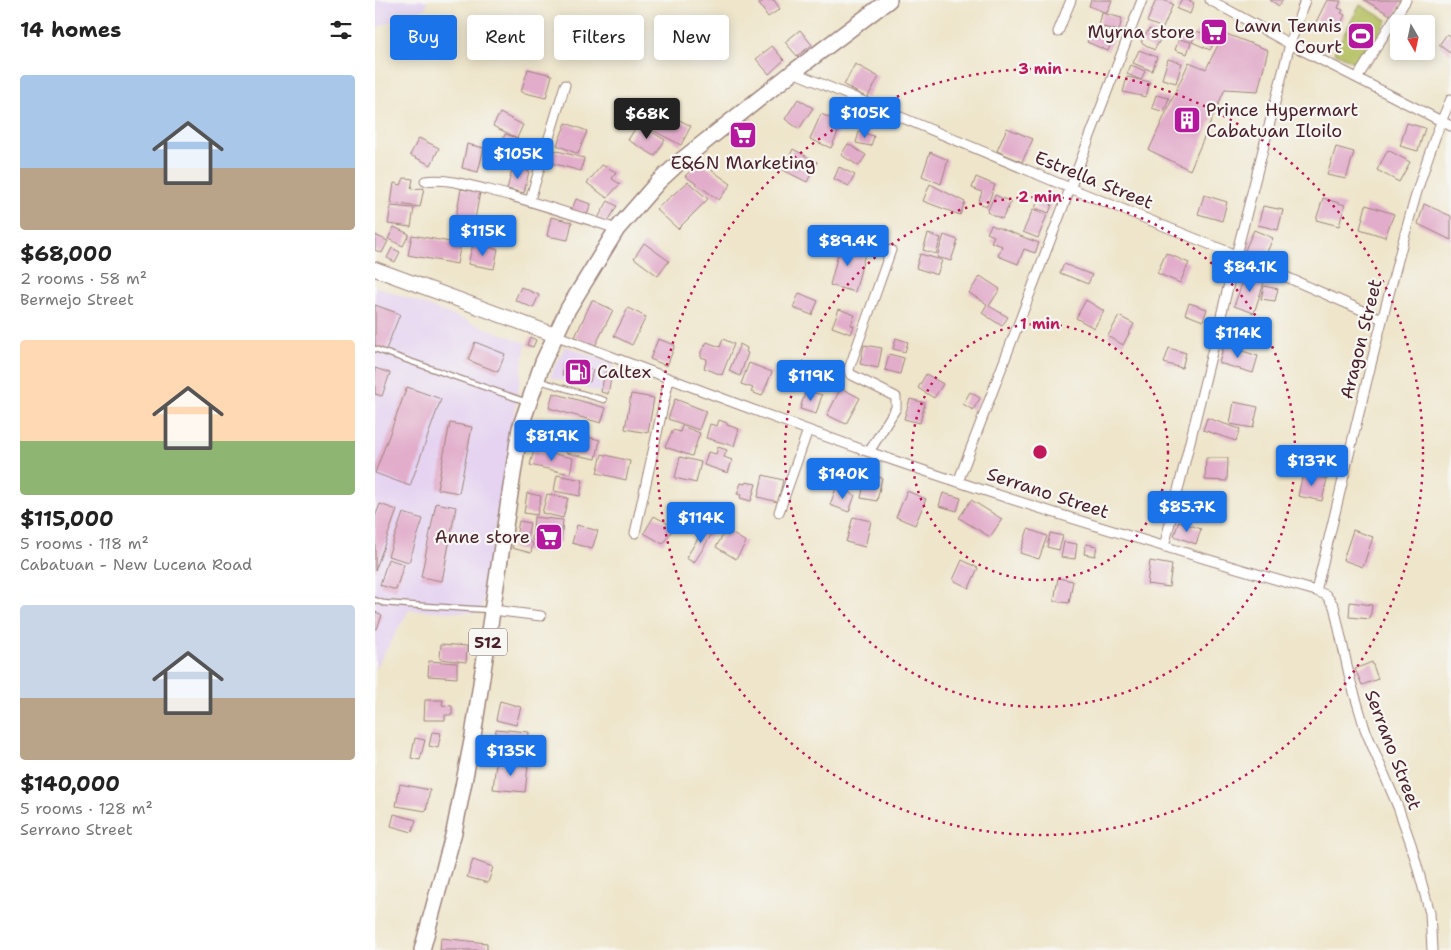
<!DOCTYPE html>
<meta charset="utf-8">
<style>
:root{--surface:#fff;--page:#f2f2f2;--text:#222;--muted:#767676;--accent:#1a73e8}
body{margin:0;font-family:"Shantell Sans",sans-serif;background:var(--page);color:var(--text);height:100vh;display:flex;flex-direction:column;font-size:19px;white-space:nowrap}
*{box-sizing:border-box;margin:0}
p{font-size:16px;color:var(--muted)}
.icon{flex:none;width:28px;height:28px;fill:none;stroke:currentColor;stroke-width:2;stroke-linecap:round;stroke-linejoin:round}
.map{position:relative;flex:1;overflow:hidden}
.panel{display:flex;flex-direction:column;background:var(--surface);width:375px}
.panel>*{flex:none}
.banner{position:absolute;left:15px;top:15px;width:475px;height:45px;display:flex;gap:10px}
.needle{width:32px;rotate:171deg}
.buttons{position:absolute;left:1015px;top:15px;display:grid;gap:10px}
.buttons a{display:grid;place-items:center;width:45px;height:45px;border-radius:5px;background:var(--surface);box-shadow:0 2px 12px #0003;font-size:25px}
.price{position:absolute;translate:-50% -42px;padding:0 11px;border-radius:5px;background:var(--accent);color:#fff;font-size:16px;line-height:32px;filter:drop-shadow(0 1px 2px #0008)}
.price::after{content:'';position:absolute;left:50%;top:30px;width:15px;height:11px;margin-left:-8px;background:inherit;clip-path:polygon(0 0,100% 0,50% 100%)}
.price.active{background:#222;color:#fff}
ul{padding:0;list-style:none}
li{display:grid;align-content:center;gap:10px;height:265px;padding:0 20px}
li span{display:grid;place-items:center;height:155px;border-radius:5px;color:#555}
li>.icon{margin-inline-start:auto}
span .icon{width:90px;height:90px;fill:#fffc;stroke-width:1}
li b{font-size:21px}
h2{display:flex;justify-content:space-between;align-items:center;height:60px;padding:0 20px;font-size:21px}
.pill{padding:0 18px;border-radius:5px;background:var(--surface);box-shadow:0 2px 12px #0003;font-size:18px;line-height:45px}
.pill.active{background:var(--accent);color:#fff}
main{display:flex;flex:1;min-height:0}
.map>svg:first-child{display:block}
.built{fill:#e5d3f1}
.green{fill:#b5c163;stroke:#807047}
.building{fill:#e2adcb}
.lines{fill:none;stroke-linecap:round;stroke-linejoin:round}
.service-casing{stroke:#9c827a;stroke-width:7}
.minor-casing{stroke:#9c827a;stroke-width:11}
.secondary-casing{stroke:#9c827a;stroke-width:16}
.primary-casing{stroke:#9c827a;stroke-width:18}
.service{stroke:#fff;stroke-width:4.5}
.minor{stroke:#fff;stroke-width:9}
.secondary{stroke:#fff;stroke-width:14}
.primary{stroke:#fff;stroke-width:15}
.ring{fill:none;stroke:#c2185b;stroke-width:2.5;stroke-dasharray:2.5 5}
.labels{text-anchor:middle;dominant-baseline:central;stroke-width:4.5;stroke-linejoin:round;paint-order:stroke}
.shield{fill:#f6f6f2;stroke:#7e6067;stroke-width:1}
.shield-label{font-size:16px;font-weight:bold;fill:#4a1f2b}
.poi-label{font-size:18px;fill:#4a1f2b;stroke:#f6f6f2;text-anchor:end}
.street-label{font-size:18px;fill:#4a1f2b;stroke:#f6f6f2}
.centre{fill:#c2185b;stroke:#f6f6f2;stroke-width:2.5}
.ring-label{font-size:15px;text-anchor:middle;font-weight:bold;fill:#c2185b;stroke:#f6f6f2;stroke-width:4.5;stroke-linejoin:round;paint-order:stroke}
</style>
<main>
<section class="panel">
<h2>14 homes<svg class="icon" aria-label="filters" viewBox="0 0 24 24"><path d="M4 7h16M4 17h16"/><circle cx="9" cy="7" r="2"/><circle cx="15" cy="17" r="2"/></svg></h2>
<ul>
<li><span style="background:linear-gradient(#a9c7e8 60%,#b9a48a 0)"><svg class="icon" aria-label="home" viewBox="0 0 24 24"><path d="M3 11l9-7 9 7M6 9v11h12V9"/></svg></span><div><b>$68,000</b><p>2 rooms · 58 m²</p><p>Bermejo Street</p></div></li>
<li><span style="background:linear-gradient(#ffd9b3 65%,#8fb573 0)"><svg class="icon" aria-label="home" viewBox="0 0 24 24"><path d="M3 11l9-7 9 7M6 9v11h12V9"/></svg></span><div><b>$115,000</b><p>5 rooms · 118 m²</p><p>Cabatuan - New Lucena Road</p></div></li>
<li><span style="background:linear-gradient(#c9d6e8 60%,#b9a48a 0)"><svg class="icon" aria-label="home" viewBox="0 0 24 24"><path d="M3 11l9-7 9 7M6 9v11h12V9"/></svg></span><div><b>$140,000</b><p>5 rooms · 128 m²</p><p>Serrano Street</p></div></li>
</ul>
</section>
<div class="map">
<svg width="1076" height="950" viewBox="0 0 1076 950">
<rect width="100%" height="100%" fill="#f6f6f2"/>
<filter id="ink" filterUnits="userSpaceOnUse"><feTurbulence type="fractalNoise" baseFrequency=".02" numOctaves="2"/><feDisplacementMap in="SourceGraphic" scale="10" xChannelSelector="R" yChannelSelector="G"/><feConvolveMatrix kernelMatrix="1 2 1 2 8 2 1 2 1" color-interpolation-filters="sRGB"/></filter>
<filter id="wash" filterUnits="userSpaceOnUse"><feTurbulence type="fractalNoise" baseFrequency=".0096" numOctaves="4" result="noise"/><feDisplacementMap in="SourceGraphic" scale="20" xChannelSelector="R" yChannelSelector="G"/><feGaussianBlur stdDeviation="1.12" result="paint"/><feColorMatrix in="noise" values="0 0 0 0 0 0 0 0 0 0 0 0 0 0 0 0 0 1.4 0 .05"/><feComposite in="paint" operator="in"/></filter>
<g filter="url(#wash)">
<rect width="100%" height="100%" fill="#eee5ca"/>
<path class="built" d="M0,0h52l-1,8 -51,20z
M0,286l151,57 -45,270 -72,-3 -34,59z
M190,346l49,18 -6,31 -58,-18z"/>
<path class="green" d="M985,5l27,15 -26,46 -27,-14z"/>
<g id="blocks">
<path class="building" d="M390,0h9l6,9 -12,8 -9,-13z
M716,0h21l-5,13 -18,-7z
M781,0h7l10,4 -10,24 -16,-6z
M806,0h6l7,3 -4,11 -13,-5z
M895,0h13l-4,6z
M952,0l14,1 -3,7 5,2 -2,3 4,2 -5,11 -11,-3 -4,7 -10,-6z
M989,0h39l-9,17z
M727,13l20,5 -3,13 -20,-5z
M718,29l20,8 -5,14 -21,-9z
M774,29l13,8 -8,13 -13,-8z
M425,30l12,15 -15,11 -12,-14z
M822,31l19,8 -6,11 -18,-8z
M849,33l44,17 -10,41 -33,-2 -35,81 -41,-20 40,-88 17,7z
M1072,34l4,2v15l-1,2 -11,-8z
M804,39l12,3 -4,12 -12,-4z
M397,46l12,14 -15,14 -13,-15z
M764,50l18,7 -5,14 -19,-8z
M793,59l14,4 -6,20 -14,-4z
M480,64l24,13 -12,21 -23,-13z
M756,65l14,6 -4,9 -14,-6z
M153,69l24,6 -6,23 -25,-6z
M752,77l23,5 -4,15 -23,-5z
M781,95l13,3 -5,14 -12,-4z
M423,99l15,9 -14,21 -14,-10z
M287,111l29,15 -10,19 -29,-15z
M125,113l23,12 -6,13 -24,-12z
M446,114l21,9 -11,25 -21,-9z
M191,123l21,8 -9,23 -21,-9z
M1032,123l18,5 -7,23 -18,-5z
M263,124l27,16 -10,16 -27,-16z
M632,128l26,11 -11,23 -25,-11z
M484,132l15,4 -3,10 -15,-3z
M130,134l13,4 -5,17 -14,-4z
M44,138l20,10 -8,17 -21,-10z
M92,144l17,4 -6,24 -16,-4z
M473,144l18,11 -7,11 -18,-11z
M961,147l18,5 -8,27 -19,-4z
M418,149l24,13 -10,20 -24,-12z
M179,150l30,8 -3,13 -30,-8z
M1013,150l22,12 -11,20 -22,-12z
M555,152l18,8 -7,24 -19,-8z
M325,162l31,22 -12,16 -34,-24z
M227,165l14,7 -4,7 8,5 -13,14 -20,-15z
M138,167l16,4 -5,22 -17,-4z
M464,167l16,8 -6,11 -15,-7z
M601,177l19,8 -8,21 -9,-3 4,-11 -10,-4z
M29,178l9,1 -2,10 13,-1 -4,19 -29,-4 3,-20 7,2z
M313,182l20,17 -30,30 -22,-20z
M555,184l35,18 -5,13 -37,-14z
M86,189l19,3 -6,33 -19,-4z
M620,195l16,7 -9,17 -15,-7z
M829,195l23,7 -5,19 -24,-7z
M948,198l22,7 -6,21 -23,-6z
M201,199l15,5 -4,11 -15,-6z
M664,199l13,5 -3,9 -14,-5z
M233,201l9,5 -10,17 -9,-5z
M1049,204l27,12v24l-33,-16z
M991,205l28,9 -9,23 -25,-8z
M16,206l23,2 -3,19 -23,-3z
M888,206l20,4 -5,20 -20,-5z
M658,209l14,6 -9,23 -15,-6z
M176,217l21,5 -4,18 -21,-4z
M616,225l48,18 -4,10 -11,-4 -6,15 -20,-8 4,-10 -11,-4 3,-6 -7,-3z
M19,227l15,7 -6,12 -15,-7z
M879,230l19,8 -9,21 -19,-9z
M553,234l13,4 -5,16 -13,-4z
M0,235l13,6 -6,12 -7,-3z
M37,235l49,9 -4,20 -49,-9z
M569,235l14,5 -7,21 -14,-4z
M269,243l25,18 -11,15 -24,-18z
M466,243l25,7 -11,42 -25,-7z
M98,244l25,5 -4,20 -26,-5z
M17,248l8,4 -5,10 -8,-4z
M791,253l23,10 -9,20 -23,-10z
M545,254l22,6 -5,15 -21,-7z
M689,264l28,11 -4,9 -28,-11z
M871,273l19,6 -11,34 -20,-7z
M605,276l20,13 -11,17 19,11 -6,9 -20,-13 5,-9 -18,-11z
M889,286l14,3 -3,12 -14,-2z
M146,287l18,8 -6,13 -18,-8z
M424,293l19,8 -6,14 -19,-7z
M217,300l21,10 -18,36 -20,-9z
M711,300l18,11 -10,17 -18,-10z
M814,303l18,6 -4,12 -18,-7z
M0,305l25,9 -15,38 -10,-4z
M253,308l18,9 -14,28 -18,-9z
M464,309l16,6 -4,10 3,1 -3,8 -19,-7z
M744,316l15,8 -11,21 -15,-9z
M155,337l6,3 -3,7 -6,-2z
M521,338l12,4 -3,10 -12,-3z
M283,339l17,6 -8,21 -17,-7z
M348,339l11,5 -12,31 -18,-7 3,-9 -6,-2v-5l6,-10 13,5z
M100,342l30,12 -7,18 -30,-12z
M365,344l7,4 -1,4 2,1 -8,23 -11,-5z
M489,345l18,3 -4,20 -18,-4z
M849,345l34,11 -5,17 -34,-10z
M794,348l17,5 -4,15 -18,-5z
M514,354l15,4 -4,16 -15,-4z
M190,362l28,8 -3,12 -28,-7z
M374,363l23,9 -10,24 -11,-4 2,-4 -12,-4z
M0,368l15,5 -8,23 -7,-2z
M230,372l7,2 -4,20 -7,-2z
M551,374l17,10 -9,14 -16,-10z
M32,387l34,12 -31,87 -35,-13z
M466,388l19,10 -14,26 -19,-9z
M431,390l16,5 -6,19 -16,-5z
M595,392l10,6 -7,12 -10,-6z
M178,393l53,15 -5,15 -52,-15z
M256,394l23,4 -6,35 -23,-4z
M300,399l31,12 -7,19 -31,-11z
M535,399l15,4 -5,20 -16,-4z
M859,402l24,5 -5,21 -23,-4z
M832,418l33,11 -4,12 -33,-11z
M344,420l8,3v2l12,4 -5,17 -28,-8 4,-14 7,2z
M75,423l22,4 -13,66 -22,-4z
M307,426l18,7 -8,23 -27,-9 8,-17 7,2z
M165,428l16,4 -5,20 -16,-4z
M196,433l29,7 -4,19 -30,-6z
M343,447l9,3 -3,7 8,3 -4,13 -24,-8 4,-13 8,2z
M159,450l39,8 -3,16 -40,-9z
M227,454l28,7 -4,19 -29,-7z
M305,457l21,5 -5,21 -21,-5z
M831,458h22l-1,23 -22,-1z
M928,473l24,6 -5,22 -24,-5z
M182,475l26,5 -3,16 -26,-5z
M388,475l20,5 -5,22 -20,-5z
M491,475l16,3 -5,23 -16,-3z
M371,482l10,2 -5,17 -11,-3 1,-3 -4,-1 4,-11 4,1z
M461,488l19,7 -6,17 -19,-7z
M532,491l19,8 -11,26 -19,-8z
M152,493l14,3 -4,19 -13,-2z
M568,493l18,5 -4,13 -18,-5z
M172,494l21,4 -5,20 -21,-5z
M596,500l31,19 -12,18 -31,-19z
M61,503l20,4 -14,74 -21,-4z
M5,504l17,6 -22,61v-54z
M28,513l20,6 -14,43 -21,-6z
M279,516l20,11 -11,17 -19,-11z
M159,517l29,3 -2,23 -29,-3z
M478,517l18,4 -6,26 -19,-5z
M144,521l11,2 -3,16 -11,-2z
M804,521l22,8 -5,15 -22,-8z
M332,524l8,5 -21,34 -8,-5z
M202,525l21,6 -6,18 -20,-6z
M653,529l19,7 -8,23 -19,-6z
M351,530l20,12 -10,17 -20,-12z
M978,530l20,7 -10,30 -20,-7z
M675,533l13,3 -4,14 -12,-3z
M140,538l18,5 -2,10 -19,-5z
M689,542l13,2 -2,15 -14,-2z
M711,544l11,2 -2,10 -11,-2z
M13,559l16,5 -8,26 -16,-5z
M587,560l16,8 -9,20 -16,-8z
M775,561l22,4 -3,22 -22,-3z
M683,578l15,3 -4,22 -15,-2z
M975,602l22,3 -2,14 -21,-2z
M0,612l7,3 -5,14 -2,-1z
M66,644l26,2 -1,16 -26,-3z
M54,661l28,2v15l-29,-2z
M997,662l6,17 -16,6 -7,-16z
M50,700h18l-1,5 10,1v9h-7v5h-21z
M125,701l21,6 -5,18 -20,-5z
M121,729l33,3 -2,24 -33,-4z
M57,732l9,1 -3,15 -9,-2z
M40,738l10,2 -5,20 -9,-2z
M121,763l32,3 -3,26 -32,-3z
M25,784l30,6 -4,21 -30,-5z
M19,814l22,6 -4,12 -21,-6z
M98,860l20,7 -5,16 -21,-6z
M66,938l46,5v7h-47z"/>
</g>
</g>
<g filter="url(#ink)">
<use href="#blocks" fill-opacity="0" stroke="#9c827a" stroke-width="1"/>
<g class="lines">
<g class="service-casing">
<path id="service" d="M0,349l152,53
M165,381l64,19
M0,600l8,3 26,2 80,5"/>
</g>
<g class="minor-casing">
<path id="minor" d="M835,0l80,44 161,82
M683,32l13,-32
M418,72l277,116 166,67 146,64
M982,78l49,-78
M50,181c21,-3 43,4 64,9 43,11 85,25 128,39
M155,200l35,-115
M180,335c105,40 209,80 314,117 148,51 297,96 447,139l10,4 8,11 16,73 15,50 33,78 13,37 19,69 2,37
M494,452l27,-44v-11l-46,-23 -1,-5 42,-119
M583,482l184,-482
M404,512l29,-82
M260,533l34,-154
M789,547l72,-292 54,-211 15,-44
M941,591c26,-104 49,-209 77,-312 16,-60 32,-124 58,-180
M118,610l48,6"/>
</g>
<g class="secondary-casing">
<path id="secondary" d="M0,269l180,66"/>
</g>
<g class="primary-casing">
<path id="primary" d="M47,950l32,-118 19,-96 47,-308 23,-66 25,-53 49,-80 41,-47 25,-23 110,-87 96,-72"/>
</g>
<use href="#service" class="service"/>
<use href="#minor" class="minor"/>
<use href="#secondary" class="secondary"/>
<use href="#primary" class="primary"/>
</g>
</g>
<g class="ring">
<circle cx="665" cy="452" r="128"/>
<circle cx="665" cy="452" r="255"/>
<circle cx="665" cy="452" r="383"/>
</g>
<defs>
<g id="supermarket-square" transform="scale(1.4375)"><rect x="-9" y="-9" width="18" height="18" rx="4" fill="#b5179e" stroke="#f6f6f2"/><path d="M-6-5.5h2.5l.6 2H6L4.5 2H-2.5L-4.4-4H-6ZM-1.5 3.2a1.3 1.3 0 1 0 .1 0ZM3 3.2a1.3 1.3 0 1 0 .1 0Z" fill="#fff"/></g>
<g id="stadium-square" transform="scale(1.4375)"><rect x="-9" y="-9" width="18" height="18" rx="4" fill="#b5179e" stroke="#f6f6f2"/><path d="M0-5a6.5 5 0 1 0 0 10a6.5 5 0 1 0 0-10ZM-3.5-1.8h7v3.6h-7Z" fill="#fff"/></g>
<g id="building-square" transform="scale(1.4375)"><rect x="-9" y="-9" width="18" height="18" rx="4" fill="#b5179e" stroke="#f6f6f2"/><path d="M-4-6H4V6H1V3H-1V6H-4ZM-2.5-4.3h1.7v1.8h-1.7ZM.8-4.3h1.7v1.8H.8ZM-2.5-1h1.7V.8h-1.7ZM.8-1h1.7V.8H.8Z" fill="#fff"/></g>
<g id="fuel-square" transform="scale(1.4375)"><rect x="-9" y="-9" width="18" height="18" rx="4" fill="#b5179e" stroke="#f6f6f2"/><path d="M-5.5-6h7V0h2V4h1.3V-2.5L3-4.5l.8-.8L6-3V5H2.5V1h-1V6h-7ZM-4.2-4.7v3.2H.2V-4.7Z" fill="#fff"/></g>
</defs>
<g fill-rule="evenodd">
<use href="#supermarket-square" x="839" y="32"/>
<use href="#stadium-square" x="986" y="36"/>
<use href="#building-square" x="812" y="120"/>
<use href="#supermarket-square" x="368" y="135"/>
<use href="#fuel-square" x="203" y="372"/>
<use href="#supermarket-square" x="174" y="537"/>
</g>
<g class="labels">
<rect class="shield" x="94" y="628.5" width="38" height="27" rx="4"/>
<g class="shield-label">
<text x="113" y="642">512</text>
</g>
<g class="poi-label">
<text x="967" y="26">Lawn Tennis<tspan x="967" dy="21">Court</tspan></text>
<text x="820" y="32">Myrna store</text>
<text x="831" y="110" text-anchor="start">Prince Hypermart<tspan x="831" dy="21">Cabatuan Iloilo</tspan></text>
<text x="368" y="163" text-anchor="middle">E&amp;6N Marketing</text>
<text x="222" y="372" text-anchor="start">Caltex</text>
<text x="155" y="537">Anne store</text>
</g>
<g class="street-label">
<text transform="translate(719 180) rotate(22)">Estrella Street</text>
<text transform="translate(986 339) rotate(-76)">Aragon Street</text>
<text transform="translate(673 493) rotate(18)">Serrano Street</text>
<text transform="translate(1018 750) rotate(69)">Serrano Street</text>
</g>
</g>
<circle cx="665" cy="452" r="8" class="centre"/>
<g class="ring-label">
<text x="665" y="74">3 min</text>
<text x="665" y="202">2 min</text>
<text x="665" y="329">1 min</text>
</g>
</svg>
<div class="buttons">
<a><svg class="needle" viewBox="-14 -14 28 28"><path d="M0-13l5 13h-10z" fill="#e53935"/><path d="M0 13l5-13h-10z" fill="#767676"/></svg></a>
</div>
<b class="price" style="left:490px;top:139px">$105K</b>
<b class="price active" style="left:272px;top:140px">$68K</b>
<b class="price" style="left:143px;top:180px">$105K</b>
<b class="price" style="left:108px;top:257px">$115K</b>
<b class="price" style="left:473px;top:267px">$89.4K</b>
<b class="price" style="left:875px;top:293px">$84.1K</b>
<b class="price" style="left:863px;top:359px">$114K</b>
<b class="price" style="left:436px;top:402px">$119K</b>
<b class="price" style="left:177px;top:462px">$81.9K</b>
<b class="price" style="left:937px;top:487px">$137K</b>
<b class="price" style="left:468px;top:500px">$140K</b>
<b class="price" style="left:812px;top:533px">$85.7K</b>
<b class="price" style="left:326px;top:544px">$114K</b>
<b class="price" style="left:136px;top:777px">$135K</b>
<div class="banner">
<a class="pill active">Buy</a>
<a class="pill">Rent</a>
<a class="pill">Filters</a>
<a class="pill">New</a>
</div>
</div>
</main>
